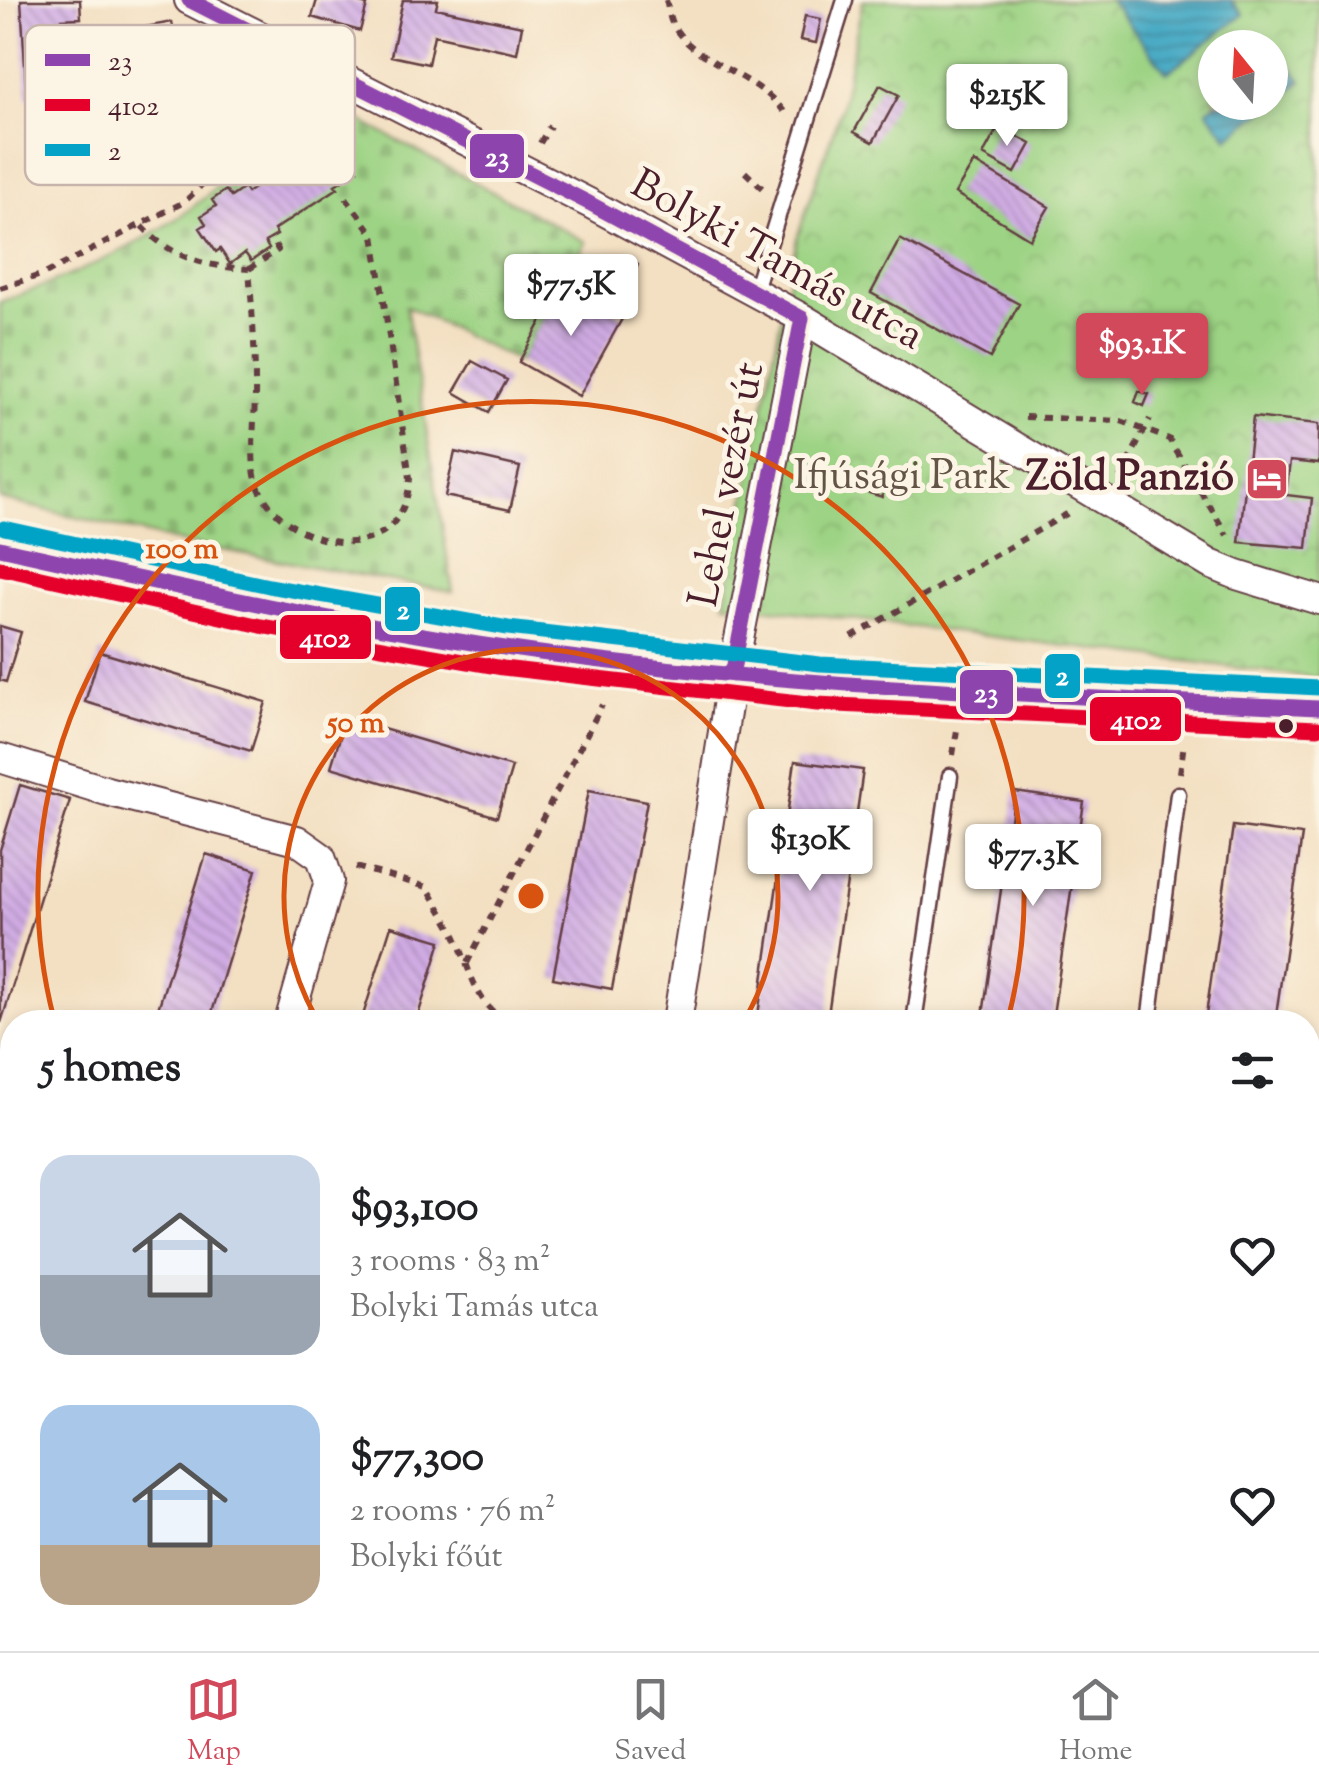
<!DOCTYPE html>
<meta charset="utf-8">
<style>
:root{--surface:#fff;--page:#f6f6f6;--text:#202124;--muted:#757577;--line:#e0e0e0;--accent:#d1495b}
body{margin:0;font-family:"Sorts Mill Goudy",serif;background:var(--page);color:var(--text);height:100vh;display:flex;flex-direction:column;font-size:38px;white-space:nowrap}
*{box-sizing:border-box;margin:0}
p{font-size:32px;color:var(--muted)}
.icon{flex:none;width:55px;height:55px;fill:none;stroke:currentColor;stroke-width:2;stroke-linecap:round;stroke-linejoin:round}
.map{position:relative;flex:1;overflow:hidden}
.sheet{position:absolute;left:0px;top:1010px;width:1320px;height:642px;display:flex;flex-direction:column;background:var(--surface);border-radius:40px 40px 0 0;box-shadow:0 5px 15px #0003}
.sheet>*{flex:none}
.needle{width:65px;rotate:342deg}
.tools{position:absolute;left:1198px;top:30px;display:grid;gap:20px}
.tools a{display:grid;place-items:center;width:90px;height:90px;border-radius:50%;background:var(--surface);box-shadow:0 5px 15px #0003;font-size:50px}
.price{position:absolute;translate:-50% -85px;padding:0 22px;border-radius:10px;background:#fff;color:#222;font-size:32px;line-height:65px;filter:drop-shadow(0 2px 5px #0008)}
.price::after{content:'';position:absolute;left:50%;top:60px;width:30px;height:22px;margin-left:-15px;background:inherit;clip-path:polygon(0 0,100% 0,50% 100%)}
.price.on{background:var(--accent);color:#fff}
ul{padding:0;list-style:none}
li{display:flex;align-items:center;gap:30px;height:250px;padding:0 40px}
li span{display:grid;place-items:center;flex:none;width:280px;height:200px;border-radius:30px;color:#555}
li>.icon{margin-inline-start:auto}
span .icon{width:120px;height:120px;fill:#fffc;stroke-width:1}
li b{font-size:42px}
h2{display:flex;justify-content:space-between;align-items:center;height:120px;padding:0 40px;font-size:42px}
.tab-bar{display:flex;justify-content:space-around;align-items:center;height:140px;border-top:2px solid var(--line);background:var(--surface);font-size:28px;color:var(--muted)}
.tab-bar a{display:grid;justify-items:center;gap:5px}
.tab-bar .on{color:var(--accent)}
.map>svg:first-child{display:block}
.cemetery{fill:url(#cemetery-stones);stroke:#747958;stroke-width:2.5}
.park{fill:url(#park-crowns);stroke:#747958;stroke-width:2.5;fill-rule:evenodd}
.water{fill:url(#water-rules);stroke:#476478;stroke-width:2.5}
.building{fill:url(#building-back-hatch)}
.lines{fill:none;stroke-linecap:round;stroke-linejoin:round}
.lane-casing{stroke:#633c42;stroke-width:19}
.street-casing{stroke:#633c42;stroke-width:32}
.secondary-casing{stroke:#633c42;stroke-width:45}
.path{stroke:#633c42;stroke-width:6;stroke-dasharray:8 8;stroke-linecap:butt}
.lane{stroke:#fff;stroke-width:14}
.street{stroke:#fff;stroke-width:28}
.secondary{stroke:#fff;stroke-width:40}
.bus-1-casing{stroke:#fcf5e5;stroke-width:22}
.bus-2-casing{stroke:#fcf5e5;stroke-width:22}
.bus-3-casing{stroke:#fcf5e5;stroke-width:22}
.bus-1{stroke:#8e44ad;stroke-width:15}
.bus-2{stroke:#e4002b;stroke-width:15}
.bus-3{stroke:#04a2c6;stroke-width:15}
.ring{fill:none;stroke:#d8530f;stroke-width:5}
.bus-dot{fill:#4a1f2b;stroke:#fcf5e5;stroke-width:4}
.labels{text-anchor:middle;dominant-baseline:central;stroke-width:10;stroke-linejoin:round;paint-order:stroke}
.street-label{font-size:42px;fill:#4a1f2b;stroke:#fcf5e5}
.park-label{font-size:42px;fill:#635546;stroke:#fcf5e5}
.poi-label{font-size:42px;font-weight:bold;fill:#4a1f2b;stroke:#fcf5e5;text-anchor:end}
.key{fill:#fcf5e5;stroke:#c7b5ad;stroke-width:2.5}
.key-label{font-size:28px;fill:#4a1f2b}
.centre{fill:#d8530f;stroke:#fcf5e5;stroke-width:5}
.ring-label{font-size:30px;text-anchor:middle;font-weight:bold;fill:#d8530f;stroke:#fcf5e5;stroke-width:10;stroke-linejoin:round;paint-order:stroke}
.line-badge{stroke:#fcf5e5;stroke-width:4}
.badge-label{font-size:28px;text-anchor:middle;font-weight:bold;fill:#fff}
</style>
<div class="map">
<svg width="1319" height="1651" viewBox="0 0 1319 1651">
<defs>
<pattern id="cemetery-stones" width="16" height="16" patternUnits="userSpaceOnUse" patternTransform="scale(2.5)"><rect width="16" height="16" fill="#9dd384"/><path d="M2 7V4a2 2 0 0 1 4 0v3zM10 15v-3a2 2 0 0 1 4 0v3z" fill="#89b572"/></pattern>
<pattern id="park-crowns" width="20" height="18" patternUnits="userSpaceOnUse" patternTransform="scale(2.5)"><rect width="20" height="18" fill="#9dd384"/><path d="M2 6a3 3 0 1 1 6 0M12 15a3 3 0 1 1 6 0" fill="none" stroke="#89b572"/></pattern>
<pattern id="water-rules" width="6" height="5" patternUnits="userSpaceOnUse" patternTransform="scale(2.5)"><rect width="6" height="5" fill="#44a9c4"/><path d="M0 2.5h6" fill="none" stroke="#3b899f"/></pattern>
<pattern id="building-back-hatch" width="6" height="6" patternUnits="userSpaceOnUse" patternTransform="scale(2.5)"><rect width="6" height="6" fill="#d0ace4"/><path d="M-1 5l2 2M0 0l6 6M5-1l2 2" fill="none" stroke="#ab8bb9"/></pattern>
</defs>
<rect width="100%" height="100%" fill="#fcf5e5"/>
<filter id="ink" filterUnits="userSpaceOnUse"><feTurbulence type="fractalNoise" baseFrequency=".01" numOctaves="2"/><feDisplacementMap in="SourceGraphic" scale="20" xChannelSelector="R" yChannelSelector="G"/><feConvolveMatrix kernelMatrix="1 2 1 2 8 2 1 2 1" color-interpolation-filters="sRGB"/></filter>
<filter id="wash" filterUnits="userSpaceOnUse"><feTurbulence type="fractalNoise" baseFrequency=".0048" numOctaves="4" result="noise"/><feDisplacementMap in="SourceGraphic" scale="40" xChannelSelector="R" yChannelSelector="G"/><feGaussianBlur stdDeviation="2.25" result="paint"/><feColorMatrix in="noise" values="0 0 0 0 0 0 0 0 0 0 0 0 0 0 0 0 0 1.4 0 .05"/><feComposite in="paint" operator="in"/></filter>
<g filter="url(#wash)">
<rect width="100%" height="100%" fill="#f3dfc1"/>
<path class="cemetery" d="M283,79l303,163 -67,120 -113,-56 47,286 -264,-48 -189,-45v-197c74,-26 184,-72 234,-134 21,-26 33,-60 49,-89z"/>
<path class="park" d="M863,0h456v678l-594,-75 72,-365 44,-130zM1215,48h55v54h-55z"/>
<path class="water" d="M1110,0h121l12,15 -76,58z
M1280,53l22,28 -74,57 -21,-28 10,-7 53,-1v-41z"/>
<g id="blocks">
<path class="building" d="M21,0h59l1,18 -19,1 4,78 -39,1z
M317,0h32l18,5 -7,26 -48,-14z
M403,0h35l-2,8 86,18 -5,27 -83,-18 -6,29 -37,-8z
M805,16l16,3 -5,24 -16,-3z
M172,22l9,44 -8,2 5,27 -18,3 10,52 -22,5 -23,-124z
M880,85l19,10 -26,47 -19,-10z
M321,118l17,25 8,1 9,11 -1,9 4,6 -23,15 3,3 -64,42 3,5 -12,7 4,7 -18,12 -6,-8 -15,11 -10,-15 -4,3 -16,-24 6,-4 -5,-8 15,-10 -4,-6 14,-10 5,7 13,-9 3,5 35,-24 -15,-24 20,-13 4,6z
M999,126l32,18 -16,29 -32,-18z
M974,162l75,45 -19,32 -75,-46z
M900,239l119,65 -29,54 -119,-65z
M563,283l60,34 -44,79 -60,-34z
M472,361l35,19 -18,32 -35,-20z
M1139,391l10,3 -5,12 -9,-4z
M1253,417l66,7v40l-29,-3 -4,34 26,3 -5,50 -68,-6z
M455,452l65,15 -10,43 -65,-14z
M873,479l13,3 -4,15 -13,-4z
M0,626l21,6 -15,50 -6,-2z
M100,652l166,50 -15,49 -166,-49z
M346,718l166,49 -15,50 -166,-50z
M795,761l68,9 -36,252h-70z
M20,785l50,15 -69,223 -1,-173z
M589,790l58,11 -35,188 -59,-11z
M1015,792l69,10 -32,220h-70z
M1233,826l69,9 -27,187h-70z
M206,854l50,16 -47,152h-55z
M391,926l50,15 -25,81h-55z
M0,1183l12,3v56l-12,-4z
M1317,1455h2v43l-8,-1z
M8,1542l4,1v55l-12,-3v-27z
M1308,1637l11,2v12h-47l1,-11h35z
M305,1640h8l35,11h-46z
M658,1640h112l-1,11h-112z
M1074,1640h140l-1,11h-123l-18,-3z"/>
</g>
</g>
<g filter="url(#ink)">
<use href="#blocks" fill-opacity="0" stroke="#633c42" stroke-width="2.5"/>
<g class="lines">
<g class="lane-casing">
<path id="lane" d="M754,293l91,-293
M914,1022l36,-246
M1149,1022l29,-228
M1315,1133l4,-30"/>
</g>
<g class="street-casing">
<path id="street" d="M189,0l400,203 213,115 408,246 27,11 82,25
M0,758l107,33 190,49 24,17 8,24 -40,141
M677,1022l55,-347 70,-357
M0,1124l12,4
M0,1492l12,4
M1308,1574l11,4
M533,1640l37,11"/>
</g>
<g class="secondary-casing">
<path id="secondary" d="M0,548l265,58 240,42 313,36 501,24"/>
</g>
<path class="path" d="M666,0c2,7 3,17 6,23 21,42 88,50 115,93
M540,143l10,-17
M745,172l17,16
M142,226c29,32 65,41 107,43 3,38 6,76 6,115 1,26 -6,76 2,99 22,65 146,94 153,-5l-36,-243 -30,-40
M249,269l29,-19 -3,-6
M0,288l47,-15 137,-71c41,-35 61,-87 84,-134
M613,310l24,-48
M1025,417l96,4 48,18 58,96
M1120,478l30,-59
M852,637l220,-126
M953,755l4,-25
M1180,773l4,-30
M356,867l71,20c10,17 21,33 29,50 13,29 22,78 57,85
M467,963l135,-258
M0,1530l12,3"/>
<use href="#lane" class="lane"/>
<use href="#street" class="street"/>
<use href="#secondary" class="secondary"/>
<g class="bus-1-casing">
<path id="bus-1" d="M189,0l400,203 213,115
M0,548c167,37 335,75 505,100 269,40 542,47 814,60
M732,675l70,-357"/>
</g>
<g class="bus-2-casing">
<path id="bus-2" d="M0,568l261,58 242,42 314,36 501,24"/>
</g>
<g class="bus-3-casing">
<path id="bus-3" d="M4,528l265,58 239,42 312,36 499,24"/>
</g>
<use href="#bus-1" class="bus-1"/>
<use href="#bus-2" class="bus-2"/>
<use href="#bus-3" class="bus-3"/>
</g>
</g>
<g class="ring">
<path d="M318 1021A247 247 0 1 1 744 1021"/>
<path d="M54 1019A493 493 0 1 1 1008 1019"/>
</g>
<defs>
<g id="hotel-square" transform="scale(2.25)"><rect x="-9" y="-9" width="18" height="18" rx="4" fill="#d1495b" stroke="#fcf5e5"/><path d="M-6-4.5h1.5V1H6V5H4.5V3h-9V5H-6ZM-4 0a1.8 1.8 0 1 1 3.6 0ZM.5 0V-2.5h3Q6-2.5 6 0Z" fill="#fff"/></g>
</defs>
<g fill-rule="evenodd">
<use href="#hotel-square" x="1267" y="479"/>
</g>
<circle class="bus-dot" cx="1286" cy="726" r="9"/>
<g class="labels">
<g class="street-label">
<text transform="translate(776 262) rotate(29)">Bolyki Tamás utca</text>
<text transform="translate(729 485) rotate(-79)">Lehel vezér út</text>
</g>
<g class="park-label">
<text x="902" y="478">Ifjúsági Park</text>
</g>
<g class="poi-label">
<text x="1234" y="479">Zöld Panzió</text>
</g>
</g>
<rect x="25" y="25" width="330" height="160" rx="15" class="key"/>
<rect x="45" y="54" width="45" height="12" fill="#8e44ad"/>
<rect x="45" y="99" width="45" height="12" fill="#e4002b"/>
<rect x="45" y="144" width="45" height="12" fill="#04a2c6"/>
<g class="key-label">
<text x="108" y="70">23</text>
<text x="108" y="115">4102</text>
<text x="108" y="160">2</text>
</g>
<circle cx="531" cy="896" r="15" class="centre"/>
<g class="ring-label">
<text x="182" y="558">100 m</text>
<text x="356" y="732">50 m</text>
</g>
<g class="line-badge">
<rect x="468" y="132" width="58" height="48" rx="10" fill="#8e44ad"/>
<rect x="383" y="585" width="39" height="48" rx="10" fill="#04a2c6"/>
<rect x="278" y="613" width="95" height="48" rx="10" fill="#e4002b"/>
<rect x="1043" y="652" width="39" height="48" rx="10" fill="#04a2c6"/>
<rect x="958" y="668" width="57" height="48" rx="10" fill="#8e44ad"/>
<rect x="1088" y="695" width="95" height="48" rx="10" fill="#e4002b"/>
</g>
<g class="badge-label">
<text x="497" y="166">23</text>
<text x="403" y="619">2</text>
<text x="325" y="647">4102</text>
<text x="1062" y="685">2</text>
<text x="986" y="702">23</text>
<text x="1136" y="729">4102</text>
</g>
</svg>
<div class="tools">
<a><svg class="needle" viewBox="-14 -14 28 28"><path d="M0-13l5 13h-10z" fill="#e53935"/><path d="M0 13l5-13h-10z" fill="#757577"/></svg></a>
</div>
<b class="price" style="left:1007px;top:149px">$215K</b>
<b class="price" style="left:571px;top:339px">$77.5K</b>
<b class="price on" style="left:1142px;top:398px">$93.1K</b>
<b class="price" style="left:810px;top:894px">$130K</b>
<b class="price" style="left:1033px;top:909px">$77.3K</b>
<section class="sheet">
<h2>5 homes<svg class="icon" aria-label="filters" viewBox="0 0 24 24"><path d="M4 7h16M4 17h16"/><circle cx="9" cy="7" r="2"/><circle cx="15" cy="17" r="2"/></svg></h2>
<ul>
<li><span style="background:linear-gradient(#c9d6e8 60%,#9aa5b1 0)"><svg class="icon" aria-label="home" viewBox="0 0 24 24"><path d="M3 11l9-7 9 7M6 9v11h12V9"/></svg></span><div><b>$93,100</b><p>3 rooms · 83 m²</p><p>Bolyki Tamás utca</p></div><svg class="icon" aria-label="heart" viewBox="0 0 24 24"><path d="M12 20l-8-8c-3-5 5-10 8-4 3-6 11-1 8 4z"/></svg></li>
<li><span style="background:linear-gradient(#a9c7e8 70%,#b9a48a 0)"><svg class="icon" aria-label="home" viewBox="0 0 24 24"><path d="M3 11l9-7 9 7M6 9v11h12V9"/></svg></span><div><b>$77,300</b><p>2 rooms · 76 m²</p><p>Bolyki főút</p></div><svg class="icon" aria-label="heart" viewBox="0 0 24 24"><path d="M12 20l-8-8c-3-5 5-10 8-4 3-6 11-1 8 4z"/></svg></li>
</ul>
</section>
</div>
<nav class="tab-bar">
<a class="on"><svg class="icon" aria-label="map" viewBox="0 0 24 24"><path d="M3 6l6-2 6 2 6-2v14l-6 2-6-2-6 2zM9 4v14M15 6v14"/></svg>Map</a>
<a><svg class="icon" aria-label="saved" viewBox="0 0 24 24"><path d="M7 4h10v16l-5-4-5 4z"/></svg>Saved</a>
<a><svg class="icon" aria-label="home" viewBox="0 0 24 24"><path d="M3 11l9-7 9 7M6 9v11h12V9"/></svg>Home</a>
</nav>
